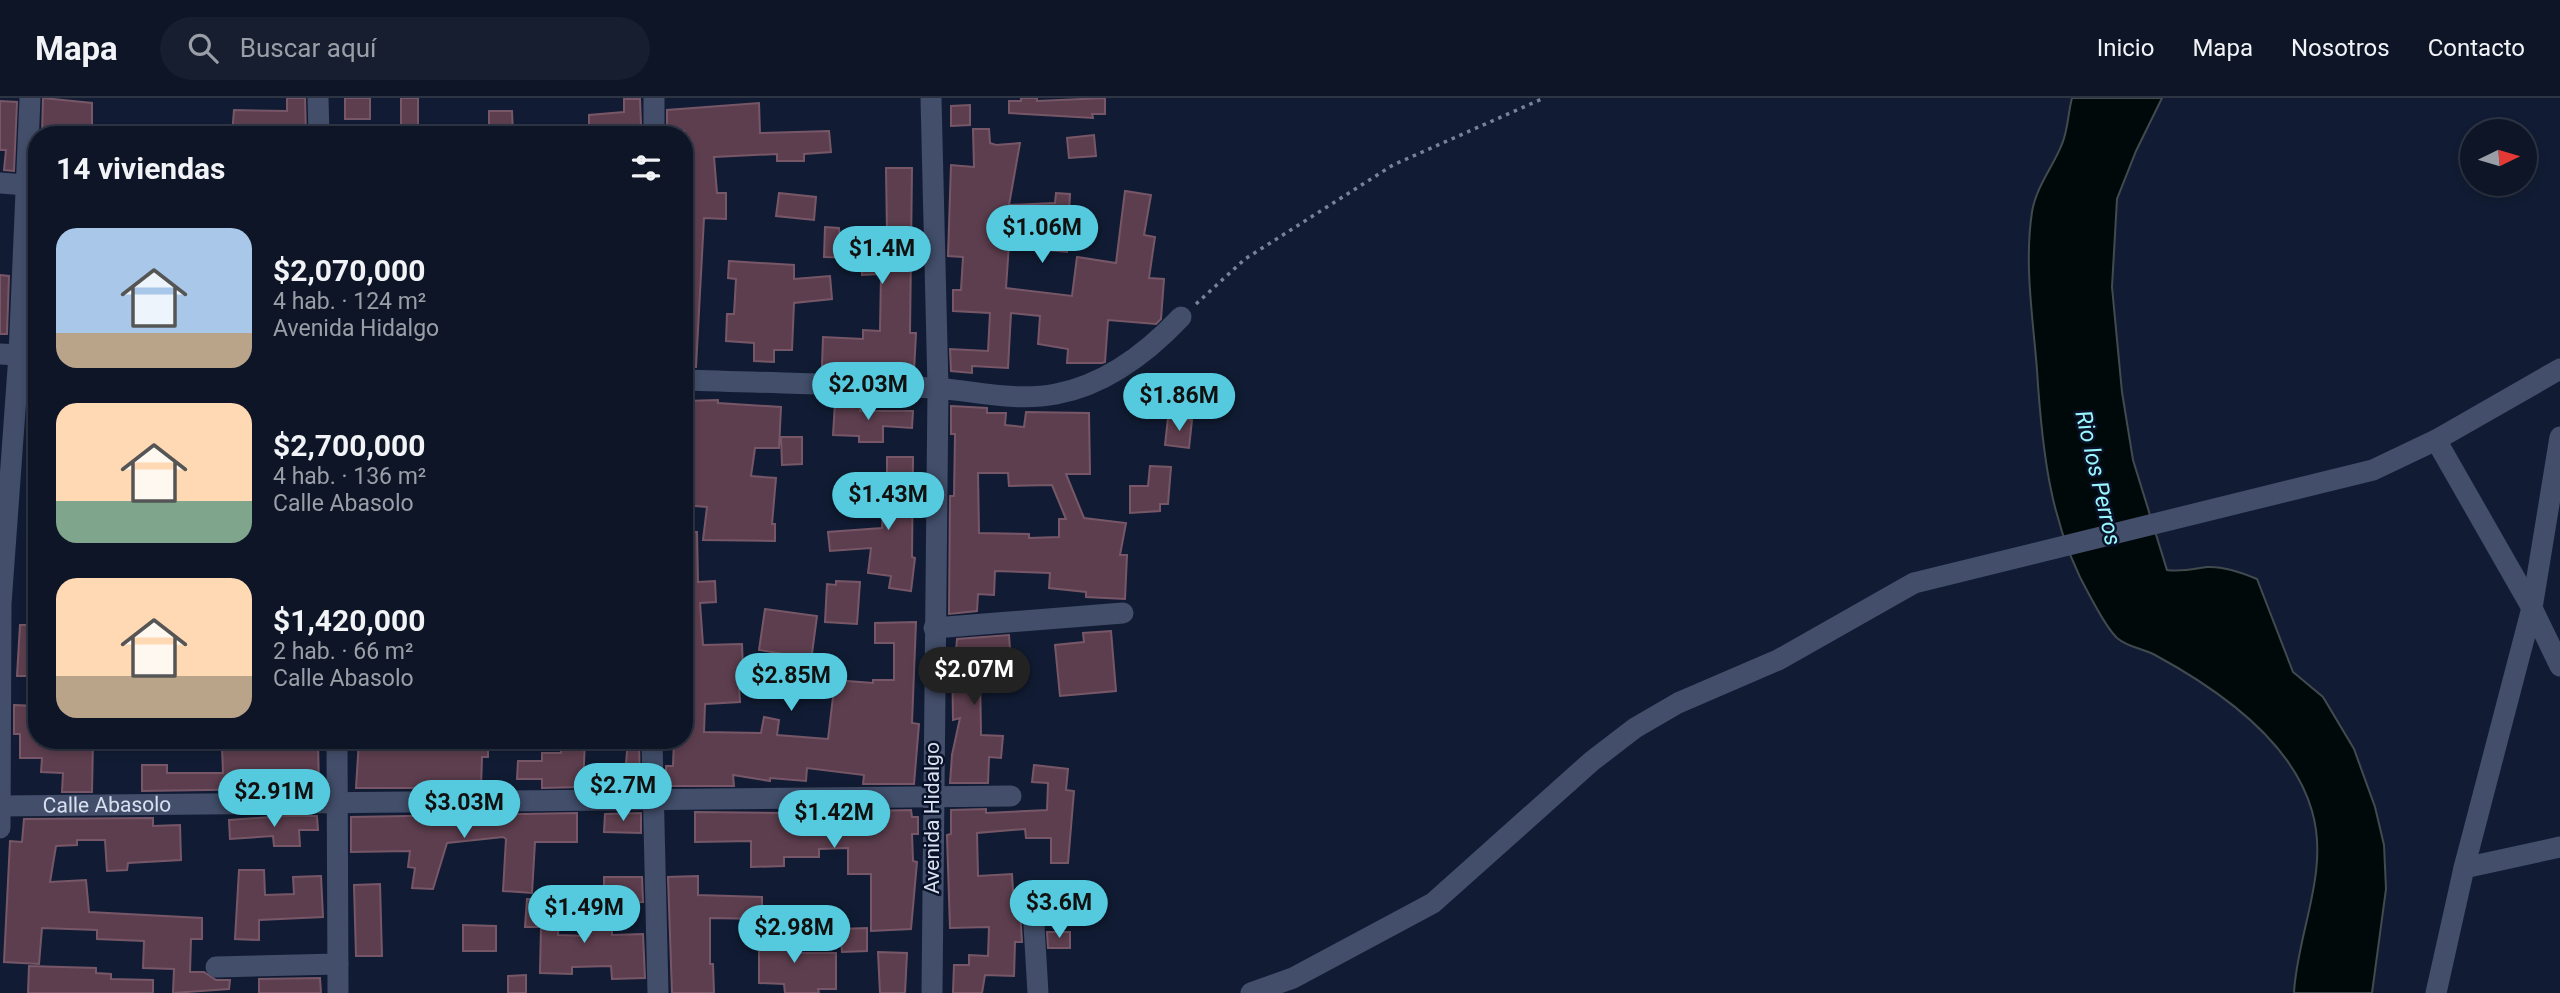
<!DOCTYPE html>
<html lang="es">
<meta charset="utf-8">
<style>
:root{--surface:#0d1527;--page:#161e2f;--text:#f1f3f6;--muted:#9a9fa7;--line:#2d3444;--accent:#55cadf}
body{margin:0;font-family:Roboto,sans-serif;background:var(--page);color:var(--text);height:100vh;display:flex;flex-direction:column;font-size:26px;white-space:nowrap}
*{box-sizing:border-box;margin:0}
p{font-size:23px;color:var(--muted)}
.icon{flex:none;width:38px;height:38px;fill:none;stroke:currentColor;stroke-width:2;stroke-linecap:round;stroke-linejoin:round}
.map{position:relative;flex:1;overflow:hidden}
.panel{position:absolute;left:28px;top:28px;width:665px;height:623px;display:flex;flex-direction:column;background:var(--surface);border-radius:28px;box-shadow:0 4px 10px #0003,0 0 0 2px var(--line)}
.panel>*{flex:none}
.needle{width:46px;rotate:85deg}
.buttons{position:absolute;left:2460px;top:21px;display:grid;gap:14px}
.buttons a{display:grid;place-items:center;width:77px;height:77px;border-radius:50%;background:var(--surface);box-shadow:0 4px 10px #0003,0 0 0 2px var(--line);font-size:35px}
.price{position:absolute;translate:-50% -60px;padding:0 16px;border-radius:24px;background:var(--accent);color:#111;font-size:23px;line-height:46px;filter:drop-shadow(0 2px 4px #0008)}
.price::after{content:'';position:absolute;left:50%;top:42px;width:21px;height:16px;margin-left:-10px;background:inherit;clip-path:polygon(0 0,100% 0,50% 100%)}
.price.selected{background:#222;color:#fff}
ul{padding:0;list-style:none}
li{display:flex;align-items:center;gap:21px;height:175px;padding:0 28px}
li span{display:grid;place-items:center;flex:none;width:196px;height:140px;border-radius:21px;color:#555}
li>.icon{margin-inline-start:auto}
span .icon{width:84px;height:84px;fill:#fffc;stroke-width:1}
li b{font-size:30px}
h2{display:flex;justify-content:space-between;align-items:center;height:84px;padding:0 28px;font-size:30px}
header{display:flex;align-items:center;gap:42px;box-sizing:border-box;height:98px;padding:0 35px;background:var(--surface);border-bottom:2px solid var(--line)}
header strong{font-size:33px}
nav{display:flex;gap:38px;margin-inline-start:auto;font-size:24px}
.search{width:490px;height:63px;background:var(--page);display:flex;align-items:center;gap:18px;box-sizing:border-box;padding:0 24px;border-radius:38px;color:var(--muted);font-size:26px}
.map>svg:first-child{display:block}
.water{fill:#00090a;stroke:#414a4f;stroke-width:2}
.building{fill:#5d3e4e;stroke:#775767;stroke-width:2;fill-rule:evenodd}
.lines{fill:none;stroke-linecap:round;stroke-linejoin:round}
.path{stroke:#798296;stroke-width:3.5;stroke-dasharray:3.5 5;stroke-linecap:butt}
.minor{stroke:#424e6a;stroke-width:21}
.labels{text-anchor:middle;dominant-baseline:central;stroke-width:5;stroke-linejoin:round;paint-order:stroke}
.street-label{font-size:21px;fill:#d8e0f0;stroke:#091229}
.water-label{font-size:23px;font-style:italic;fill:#99f7fd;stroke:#091229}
</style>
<header>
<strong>Mapa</strong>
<div class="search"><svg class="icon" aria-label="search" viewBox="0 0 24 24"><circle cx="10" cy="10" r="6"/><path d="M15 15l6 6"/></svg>Buscar aquí</div>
<nav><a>Inicio</a><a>Mapa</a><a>Nosotros</a><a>Contacto</a></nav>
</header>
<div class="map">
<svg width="2560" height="895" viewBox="0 0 2560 895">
<rect width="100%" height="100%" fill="#111c34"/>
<path class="water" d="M2072,0h90l-26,53 -19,48 -5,88 10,105 11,68 34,110c15,2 26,-1 40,-3 16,-1 36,6 50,12l36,93 30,25 31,52 21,58 9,38 2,44 -14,104h-78c3,-60 36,-121 18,-182 -20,-71 -96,-123 -157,-156 -13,-7 -26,-7 -38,-17 -11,-11 -18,-26 -26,-40 -41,-71 -49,-148 -54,-228 -4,-52 -13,-106 -5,-158 4,-25 21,-45 30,-68 6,-14 6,-31 10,-46z"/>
<path class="building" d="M43,0l49,5v32h-50z
M287,0h18l1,37h-74l2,-25 53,1z
M345,0h25v21h-25z
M401,0h17v37h-17z
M1021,0h16v3l68,-3v16h-13l1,4 -84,-5v-12h12z
M624,1h16l1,26 -52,4v-14l35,-3z
M0,3l17,1 -3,69 -10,-1 2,-20h-6z
M759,5l1,30 69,-2 2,21 -27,2v7h-27v-7l-63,3 3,36h9v26l-22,-1 -8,149h-12v-236l-17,1v-22z
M970,7v20l-19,1v-20z
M489,13h23l1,24h-24z
M973,31h16l1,14 6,2 24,-2 -11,62 46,-2 1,-10 14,1 -3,58 -28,-3 2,-21 -31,1 -4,59 66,8 5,-39 39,6 9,-72 26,4 -7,40 11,2 -6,41 15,1 -3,40 -5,5 -48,-4 -3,42 -3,1h-35l1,-14 -30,-5 2,-28 -29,-3 -3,55 -36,-2v7l-21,-2 -1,-22 38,2 2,-38 -37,-2v-21h8l2,-33 -15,-1 3,-91 23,2z
M1094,37l2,21 -27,2 -2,-20z
M886,70h26l-2,165h6l-2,38 -92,-5 1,-29 40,2v-9l17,1 1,-57 -19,1 -1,-17 -37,-1 1,-30 14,1 2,18 24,-2 -1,-11h23z
M779,95l37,4 -2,23 -38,-4z
M729,163l65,4v14l36,-3 2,23 -38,4 -2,47h-18v12l-20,-1v-18l-28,-2 1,-27h7l2,-35 -8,-1z
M0,177l9,1 -2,58h-7z
M718,302v3l63,4 -2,41h-24l-4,28 25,2 -4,46h3v17l-72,-1 4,-33 -23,-2v-104z
M835,305l25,1v7h53l-1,17 -29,-2v16h-24v-6l-26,-1z
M951,308l36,2v5h19l-1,12 19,2 2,-15 63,1 1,61h-24l18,44 42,5 -6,32h7l-2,44 -39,-2v-5l-37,-4 1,-15 -55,-2 -1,24 -16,-1 -1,17 -28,3 1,-118h4l1,-62h-4zM978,375h30l1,13 43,-1 14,34h-7v18l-30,1v-4l-50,-1z
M1168,320l24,2 -3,28 -24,-3z
M781,339h21v27l-20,1z
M887,359h26l-1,100 3,1 -4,33 -22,-3 2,-12 -23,-3 3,-25 -41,3 -2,-19 54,-4 1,-16 14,1 1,-32h-11z
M1150,368l21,1 -3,37h-8v7l-30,2v-27h18z
M684,434h13l1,50 17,-1 1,21 -16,1 3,42 39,-1 1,25h-5l2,33 -35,2 -1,28 57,1 3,-16 15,3 -2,15 51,4 7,-59 38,3v-3h21v-37h-19v-20l41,-1 -4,101 7,1 -5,60h-51l1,-9 -57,-7 -1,13 -36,-3v3l-37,-6 1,11h-68v-20h7l1,-26h10z
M836,483l24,1 -3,42 -32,-2 2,-38 9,1z
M765,511l52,7 -6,45 21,2 -1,18 -49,-4 2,-23 -25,-4z
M20,527h15l-1,51h-17z
M1111,533l5,60 -56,5 -5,-51 29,-3 -1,-9z
M1009,537l2,28 -28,2v10h-3l1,60 22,1 -2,22 -12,-1 -1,26h-38l2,-28 8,-37 -7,2 -1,-69h4l1,-12z
M14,607l23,1v34h56l-1,52h-30l1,-19 -22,-1 1,-14h-22v-24h-6z
M272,642h46l1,50h-21v-13l-34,1 1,11 -123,2v-26h25v8h56l-1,-26 50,-2z
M359,642h62v9l43,1v-10h24v17h-6l-1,31h-125z
M560,642h25l-2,47 -41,1v-9h-25l1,-18h24v-8h19z
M628,642h11l1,47h-16z
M1034,667l34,4 -2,21 8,1 -6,72h-17v-25h-25l-1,-9 -48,4 1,43 34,-2 1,17 14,-1v8l-7,11 2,33h-7l-1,34 -29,-1 -3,18h-29l1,-28h15v-10l19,1 1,-29 -39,1 -3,-93 4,-1v-24l35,-1v4l61,-3 1,-27 -16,-1z
M911,712l1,7h6v17h-6l1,27 4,1 -6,67 -40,2v-57h-23v-26l-29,1v8h-35v9l-33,1v-26l-56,1v-30l88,1v5h33v-6z
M577,715v29h-42l-3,51 -29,-2 3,-52 -3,-2 -56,6 -14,46 -21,-1 3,-20 -7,-1 2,-16 -59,1v-35z
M641,715v20l-37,-1 1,-18z
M283,718h34l1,14h-19l1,16h-26l-1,-10 -43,3 -1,-19z
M153,720v8l27,-1 1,35 -53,3 -1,7 -20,1 -2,-31h-28v5l-21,1 -6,36 36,-2 3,32 113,6v21h-11l-1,33h14l12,8h14l-1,9 -56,4 1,-24 -31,-1 1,-27 -47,-2v-9l-55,-2 -3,36 -35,-2 6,-121 12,1 2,-23z
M239,772h25l1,25 29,-1 -1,-17 28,-1 2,41 -64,3v20l-24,-1z
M698,778v19l64,2v22l-52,-1v46h3l1,29h-42l-4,-116z
M604,779h38l1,25 -39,1z
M380,786l2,72h-26l-2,-71z
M527,801l33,1 -2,35 31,1v-11h23v10l31,-1 2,44 -33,1 -1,-13 -39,1v7l-32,-1 1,-46h-16z
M463,827l33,1v25h-33z
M867,830v23l-25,1 -2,-23z
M759,834h38v21h39v36h-18l1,4h-34l-1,-9 -25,-1z
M1047,834h23v16h-22z
M878,854l29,1 -2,40h-25z
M29,868l67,2v5l15,1v5l42,1v13h-125z
M526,877v18h-18v-17z
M320,880l1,15h-62v-14z"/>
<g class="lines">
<path class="path" d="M1196,206l49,-45 148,-94 151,-67"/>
<g class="minor">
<path d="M318,0l1,37"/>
<path d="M654,0v37"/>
<path d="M931,0l7,290 -6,605"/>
<path d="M0,85l26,2"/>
<path d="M0,256l37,2"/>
<path d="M684,282c84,3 167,4 251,8 41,3 80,14 121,6 49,-9 92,-42 125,-77"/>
<path d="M2436,342l96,168 28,58"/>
<path d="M934,530l189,-15"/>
<path d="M337,642l1,253"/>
<path d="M652,642l6,253"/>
<path id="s1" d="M0,708l1011,-10"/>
<path d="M0,730l1,-224 18,-249 11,-257"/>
<path d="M2464,770l96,-21"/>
<path d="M1033,811l5,84"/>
<path d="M216,869l122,-3"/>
<path d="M1251,895l42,-15 140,-75 159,-142 43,-33 43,-25 100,-43 136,-77 459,-113 63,-30 124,-71"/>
<path d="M2436,895l28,-125 68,-260 28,-171"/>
</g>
</g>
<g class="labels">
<g class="street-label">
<text stroke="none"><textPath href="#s1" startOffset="107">Calle Abasolo</textPath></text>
<text transform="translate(932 720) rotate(-90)">Avenida Hidalgo</text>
</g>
<g class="water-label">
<text transform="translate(2098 380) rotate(77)">Rio los Perros</text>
</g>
</g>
</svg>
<div class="buttons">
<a><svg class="needle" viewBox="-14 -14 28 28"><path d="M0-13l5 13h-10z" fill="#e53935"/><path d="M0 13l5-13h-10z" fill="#9a9fa7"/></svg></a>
</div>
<b class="price" style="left:1042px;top:167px">$1.06M</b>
<b class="price" style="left:882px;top:188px">$1.4M</b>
<b class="price" style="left:868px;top:324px">$2.03M</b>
<b class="price" style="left:1179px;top:335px">$1.86M</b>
<b class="price" style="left:888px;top:434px">$1.43M</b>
<b class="price selected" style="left:974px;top:609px">$2.07M</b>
<b class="price" style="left:791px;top:615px">$2.85M</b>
<b class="price" style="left:623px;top:725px">$2.7M</b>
<b class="price" style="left:274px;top:731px">$2.91M</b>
<b class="price" style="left:464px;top:742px">$3.03M</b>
<b class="price" style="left:834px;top:752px">$1.42M</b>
<b class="price" style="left:1059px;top:842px">$3.6M</b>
<b class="price" style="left:584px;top:847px">$1.49M</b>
<b class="price" style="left:794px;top:867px">$2.98M</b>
<section class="panel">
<h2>14 viviendas<svg class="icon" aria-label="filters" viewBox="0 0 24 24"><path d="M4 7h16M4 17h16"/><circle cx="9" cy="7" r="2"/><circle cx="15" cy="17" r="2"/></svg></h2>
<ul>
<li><span style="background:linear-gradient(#a9c7e8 75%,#b9a48a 0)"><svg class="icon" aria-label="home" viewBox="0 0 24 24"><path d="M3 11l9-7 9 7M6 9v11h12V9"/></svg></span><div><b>$2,070,000</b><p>4 hab. · 124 m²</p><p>Avenida Hidalgo</p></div></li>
<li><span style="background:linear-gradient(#ffd9b3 70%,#7fa58c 0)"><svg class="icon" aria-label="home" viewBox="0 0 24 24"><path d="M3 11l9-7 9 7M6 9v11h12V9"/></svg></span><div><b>$2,700,000</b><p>4 hab. · 136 m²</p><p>Calle Abasolo</p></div></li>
<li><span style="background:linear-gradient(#ffd9b3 70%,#b9a48a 0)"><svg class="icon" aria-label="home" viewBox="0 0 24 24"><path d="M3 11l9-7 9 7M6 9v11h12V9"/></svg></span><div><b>$1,420,000</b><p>2 hab. · 66 m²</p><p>Calle Abasolo</p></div></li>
</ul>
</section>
</div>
